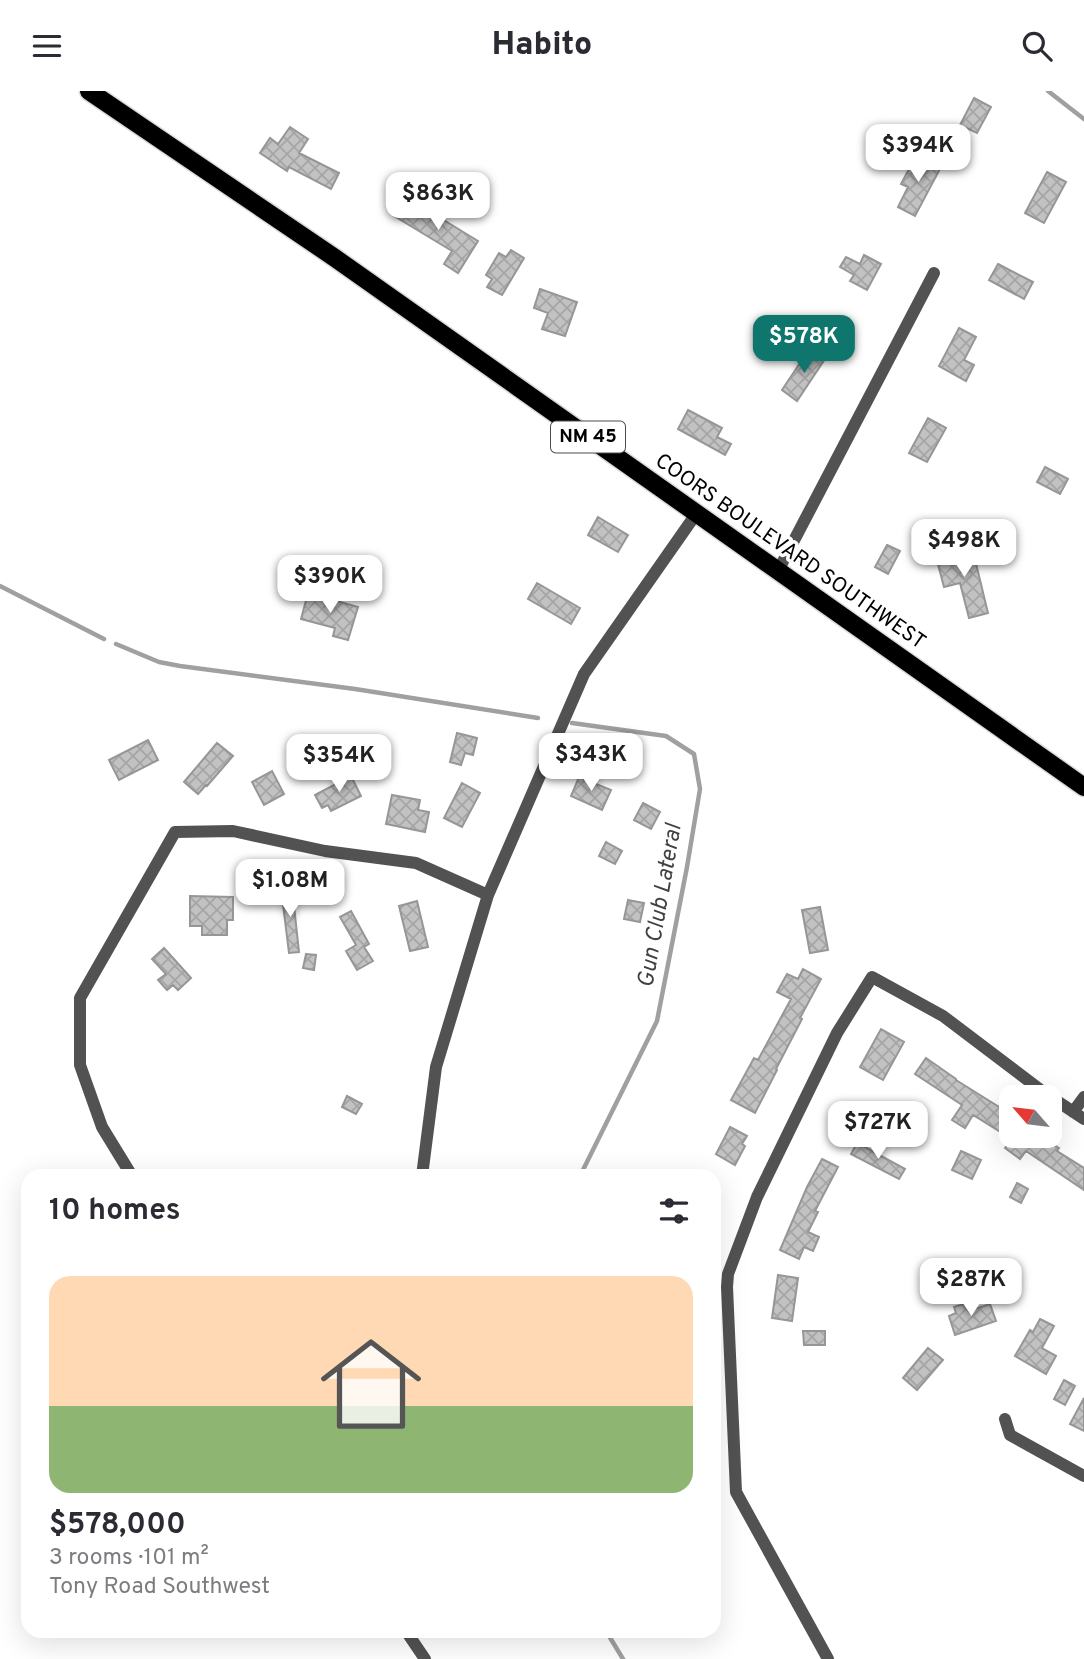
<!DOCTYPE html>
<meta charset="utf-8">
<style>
:root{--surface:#fff;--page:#f7f7f7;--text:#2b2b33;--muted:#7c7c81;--accent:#0f766e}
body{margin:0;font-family:Overpass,sans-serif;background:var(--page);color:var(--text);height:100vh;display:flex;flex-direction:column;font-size:26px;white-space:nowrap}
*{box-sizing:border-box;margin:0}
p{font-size:23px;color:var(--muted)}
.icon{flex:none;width:38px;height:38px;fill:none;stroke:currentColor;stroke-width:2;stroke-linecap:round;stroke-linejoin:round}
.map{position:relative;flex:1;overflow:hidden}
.drawer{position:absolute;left:21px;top:1078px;width:700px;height:469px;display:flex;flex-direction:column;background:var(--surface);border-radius:21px;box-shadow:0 7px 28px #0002}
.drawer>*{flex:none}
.needle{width:46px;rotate:298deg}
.buttons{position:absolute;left:999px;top:994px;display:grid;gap:14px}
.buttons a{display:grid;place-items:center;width:63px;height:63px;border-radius:14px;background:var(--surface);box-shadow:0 7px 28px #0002;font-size:35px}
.price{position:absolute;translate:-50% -60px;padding:0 16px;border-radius:14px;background:#fff;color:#222;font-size:23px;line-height:46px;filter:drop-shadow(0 2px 4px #0008)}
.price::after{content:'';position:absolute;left:50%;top:42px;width:21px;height:16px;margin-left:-10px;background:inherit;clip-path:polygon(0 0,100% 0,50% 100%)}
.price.active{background:var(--accent);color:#fff}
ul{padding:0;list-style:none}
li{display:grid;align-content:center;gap:14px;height:371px;padding:0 28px}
li span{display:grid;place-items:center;height:217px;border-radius:21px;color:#555}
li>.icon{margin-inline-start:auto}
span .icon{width:126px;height:126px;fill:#fffc;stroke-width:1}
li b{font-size:30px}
h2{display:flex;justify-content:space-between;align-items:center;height:84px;padding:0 28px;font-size:30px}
header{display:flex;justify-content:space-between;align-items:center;height:91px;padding:0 28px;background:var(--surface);font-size:32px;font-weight:800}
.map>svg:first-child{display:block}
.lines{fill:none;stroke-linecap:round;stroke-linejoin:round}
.stream{stroke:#a0a0a0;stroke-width:4.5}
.building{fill:url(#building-cross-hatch);stroke:#969696;stroke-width:2}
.primary-casing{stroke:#dbdbdb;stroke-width:21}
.street{stroke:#525252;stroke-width:12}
.primary{stroke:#000;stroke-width:18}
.labels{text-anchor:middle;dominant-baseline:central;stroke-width:7;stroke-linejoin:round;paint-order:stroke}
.shield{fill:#fff;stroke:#4c4c4c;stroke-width:2}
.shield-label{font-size:19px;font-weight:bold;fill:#000}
.street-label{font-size:21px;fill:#000;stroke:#fff}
.water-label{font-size:23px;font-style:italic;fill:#414141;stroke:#fff}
</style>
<header><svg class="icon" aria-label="menu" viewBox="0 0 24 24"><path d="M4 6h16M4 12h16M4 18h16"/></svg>Habito<svg class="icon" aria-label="search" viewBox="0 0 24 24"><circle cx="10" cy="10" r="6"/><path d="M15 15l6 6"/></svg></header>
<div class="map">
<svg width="1084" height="1568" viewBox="0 0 1084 1568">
<defs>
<pattern id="building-cross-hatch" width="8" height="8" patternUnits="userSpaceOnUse" patternTransform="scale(1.75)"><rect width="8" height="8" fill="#c2c2c2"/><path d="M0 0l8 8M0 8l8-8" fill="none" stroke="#a5a5a5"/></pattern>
</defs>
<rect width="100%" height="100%" fill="#fff"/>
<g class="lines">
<path class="stream" d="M1048,0l36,28
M0,495l104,53
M116,553l43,18 21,4 175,23 183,29
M572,632l94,13 28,18 6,35 -13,78 -30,154 -77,155
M606,1540l17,28"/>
</g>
<path class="building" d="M974,7l17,9 -14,26 -17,-8z
M290,36l18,12 -9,14 40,20 -8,16 -42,-22 -2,4 -27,-18 10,-15 8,6z
M917,63l24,13 -26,49 -17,-9 10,-20 -7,-3z
M1047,81l19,10 -22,41 -19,-10z
M406,106l72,44 -20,32 -14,-9 8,-13 -58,-35z
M511,159l13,8 -22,37 -15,-8 5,-8 -6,-4 13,-22 7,4z
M864,164l17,9 -14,26 -17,-9 4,-6 -14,-8 6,-10 14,7z
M998,173l35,18 -9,17 -35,-19z
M540,198l37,13 -12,34 -23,-7 6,-16 -14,-5z
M959,237l17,9 -12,23 10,5 -8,16 -27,-15z
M810,257l15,11 -28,42 -15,-11z
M688,319l34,18 -5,9 14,7 -6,11 -47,-26z
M928,327l18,10 -19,34 -18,-9z
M1045,376l23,12 -8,15 -23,-12z
M598,426l30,18 -10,17 -30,-17z
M887,454l13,6 -12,23 -13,-7z
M972,456l16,66 -19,5 -9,-35 -16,4 -8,-30z
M537,492l43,25 -9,16 -43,-25z
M308,502l50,14 -10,33 -15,-4 2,-8 -34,-9z
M457,642l20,5 -4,17 -8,-2 -4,12 -11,-3z
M148,649l10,20 -39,20 -10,-20z
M217,652l16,13 -26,30 -1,-1 -8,9 -14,-12z
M272,680l12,23 -20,11 -12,-23z
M351,685l10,20 -30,15 -3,-6 -6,3 -7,-13z
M579,686l32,13 -9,20 -31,-14z
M462,692l18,10 -18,34 -18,-9z
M392,704l28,5 -2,10 11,2 -4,20 -39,-8z
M643,712l17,9 -9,17 -17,-9z
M606,751l16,9 -7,13 -16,-8z
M292,796l7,65 -10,1 -8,-65z
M190,805l43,1v23h-6v15h-25v-9h-12z
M628,809l16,3 -4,19 -16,-3z
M417,810l11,46 -18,4 -11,-45z
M820,816l8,43 -18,3 -8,-43z
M351,820l18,33 -5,3 9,14 -16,9 -11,-19 10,-6 -16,-28z
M164,857l27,30 -13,12 -5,-5 -6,5 -9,-10 8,-6 -14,-15z
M306,863l10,1 -2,15 -11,-2z
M803,878l18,10 -21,39 2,1 -26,50 1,1 -22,43 -24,-13 23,-42 4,2 33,-61 -14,-7 10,-18 11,5z
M881,938l23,13 -21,38 -23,-13z
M926,967l30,21v1l56,35v3l-10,15 -29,-18 -8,13 -13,-8 10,-15 -47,-31z
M347,1005l15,8 -6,10 -14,-7z
M730,1036l17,9 -5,8 3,2 -10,19 -19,-11z
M1013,1045h27l19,12 -2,3 27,17v22l-58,-39 -6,8 -15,-11z
M857,1052l48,26 -6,10 -48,-25z
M961,1060l20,9 -9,19 -20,-9z
M822,1068l16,8 -23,44 3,1 -10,20 11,5 -6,14 -9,-4 -5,12 -19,-9 27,-63z
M1017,1092l11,6 -7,14 -11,-6z
M778,1184l20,3 -6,43 -20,-3z
M970,1211l2,8 18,-6 6,17 -41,14 -6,-19 7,-3 -2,-6z
M1040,1228l14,7 -12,22 14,8 -10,18 -31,-18 15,-26 3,2z
M803,1240h22v14h-21z
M928,1257l15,12 -26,30 -14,-12z
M1064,1289l11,6 -10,19 -11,-6z
M1084,1307v33l-14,-7z"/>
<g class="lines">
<g class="primary-casing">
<path id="primary" d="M89,0l246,167 749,529"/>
</g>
<path class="street" d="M778,480l156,-298
M1073,1021l11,-15
M132,1085l-30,-49 -22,-62v-67l95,-166 58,-1 92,20 91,12 72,32
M422,1085l14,-109 52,-172 96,-221 112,-160
M1005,1328l5,16 74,41
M406,1540l19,28
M828,1568l-92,-167 -9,-205 1,-13 29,-77 80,-164 35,-56 71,39 99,75 42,28"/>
<use href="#primary" class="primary"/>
</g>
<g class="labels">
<rect class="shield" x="551" y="330.5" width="74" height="31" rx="5"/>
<g class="shield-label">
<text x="588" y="346">NM 45</text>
</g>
<g class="street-label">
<text transform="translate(790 461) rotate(35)">COORS BOULEVARD SOUTHWEST</text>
</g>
<g class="water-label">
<text transform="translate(661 815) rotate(-80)">Gun Club Lateral</text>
</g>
</g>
</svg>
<div class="buttons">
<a><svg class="needle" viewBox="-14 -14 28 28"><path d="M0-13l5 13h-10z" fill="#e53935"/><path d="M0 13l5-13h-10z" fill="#7c7c81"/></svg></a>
</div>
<b class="price" style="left:918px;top:93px">$394K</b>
<b class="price" style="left:438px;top:141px">$863K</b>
<b class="price active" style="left:804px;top:284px">$578K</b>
<b class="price" style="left:964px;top:488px">$498K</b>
<b class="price" style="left:330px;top:524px">$390K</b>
<b class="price" style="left:591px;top:702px">$343K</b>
<b class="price" style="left:339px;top:703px">$354K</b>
<b class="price" style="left:290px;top:828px">$1.08M</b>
<b class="price" style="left:878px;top:1070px">$727K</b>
<b class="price" style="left:971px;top:1227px">$287K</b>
<section class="drawer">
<h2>10 homes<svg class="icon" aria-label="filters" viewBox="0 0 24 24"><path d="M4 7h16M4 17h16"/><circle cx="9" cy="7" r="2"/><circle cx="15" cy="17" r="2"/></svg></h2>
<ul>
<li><span style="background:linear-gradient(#ffd9b3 60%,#8fb573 0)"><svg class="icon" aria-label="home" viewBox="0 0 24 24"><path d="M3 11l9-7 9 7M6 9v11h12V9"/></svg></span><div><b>$578,000</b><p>3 rooms · 101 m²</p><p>Tony Road Southwest</p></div></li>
</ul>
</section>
</div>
